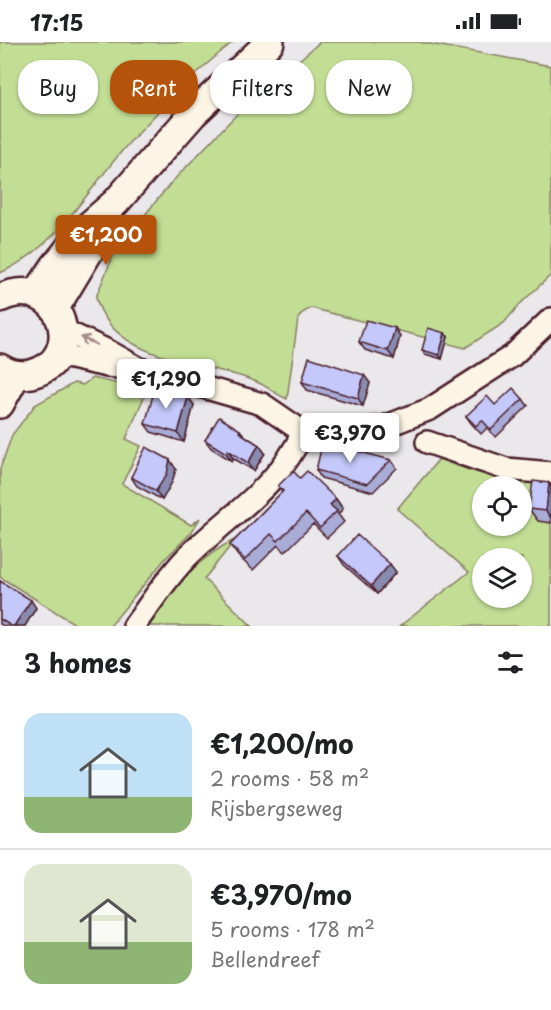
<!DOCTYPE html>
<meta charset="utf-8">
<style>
:root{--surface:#fff;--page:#f2f2f2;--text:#202124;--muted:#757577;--line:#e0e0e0;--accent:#b45309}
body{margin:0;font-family:"Playpen Sans",sans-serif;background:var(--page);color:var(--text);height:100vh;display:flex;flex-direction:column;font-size:22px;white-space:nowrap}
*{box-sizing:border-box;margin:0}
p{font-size:20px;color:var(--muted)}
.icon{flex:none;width:33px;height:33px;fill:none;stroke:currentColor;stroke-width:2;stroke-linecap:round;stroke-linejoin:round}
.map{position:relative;height:584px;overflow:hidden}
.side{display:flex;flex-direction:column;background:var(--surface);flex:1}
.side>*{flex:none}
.hud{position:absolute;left:18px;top:18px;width:516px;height:54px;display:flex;gap:12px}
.fabs{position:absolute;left:472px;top:434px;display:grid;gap:12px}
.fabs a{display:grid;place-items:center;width:60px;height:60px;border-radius:50%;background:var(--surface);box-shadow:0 2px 4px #0004;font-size:30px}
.price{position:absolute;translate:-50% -51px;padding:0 14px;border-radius:6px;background:#fff;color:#222;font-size:20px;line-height:39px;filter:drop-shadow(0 2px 3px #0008)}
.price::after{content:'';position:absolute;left:50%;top:36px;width:18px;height:14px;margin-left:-9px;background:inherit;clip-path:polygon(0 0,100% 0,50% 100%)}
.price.selected{background:var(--accent);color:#fff}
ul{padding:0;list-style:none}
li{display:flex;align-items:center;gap:18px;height:150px;padding:0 24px}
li+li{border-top:2px solid var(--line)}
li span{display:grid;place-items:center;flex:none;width:168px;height:120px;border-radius:18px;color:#555}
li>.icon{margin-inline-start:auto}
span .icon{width:72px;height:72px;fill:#fffc;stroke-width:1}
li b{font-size:26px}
h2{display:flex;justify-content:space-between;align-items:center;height:72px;padding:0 24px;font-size:26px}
.pill{padding:0 21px;border-radius:24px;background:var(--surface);box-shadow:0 2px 4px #0004;font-size:21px;line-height:54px}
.pill.selected{background:var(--accent);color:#fff}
.status{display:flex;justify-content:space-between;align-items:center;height:42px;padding:0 30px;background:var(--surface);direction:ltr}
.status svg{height:16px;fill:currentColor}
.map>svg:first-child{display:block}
.green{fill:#c2dd94;stroke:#867e60;stroke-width:1.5;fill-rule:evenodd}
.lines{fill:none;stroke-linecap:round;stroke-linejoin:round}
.minor-casing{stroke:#4a1f2b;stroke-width:26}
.major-casing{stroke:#4a1f2b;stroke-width:32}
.minor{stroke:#fcf5e5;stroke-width:21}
.major{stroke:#fcf5e5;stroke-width:27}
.wall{fill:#a9acd7;stroke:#4a1f2b;stroke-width:1.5}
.shaded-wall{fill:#898caf;stroke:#4a1f2b;stroke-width:1.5}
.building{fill:#c4c8fa;stroke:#4a1f2b;stroke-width:1.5}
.oneway{stroke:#a38a88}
</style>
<div class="status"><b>17:15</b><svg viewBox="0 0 49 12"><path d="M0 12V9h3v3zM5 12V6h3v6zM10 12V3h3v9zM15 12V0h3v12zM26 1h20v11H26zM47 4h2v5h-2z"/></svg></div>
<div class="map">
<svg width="551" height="584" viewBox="0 0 551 584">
<rect width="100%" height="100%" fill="#ebe8eb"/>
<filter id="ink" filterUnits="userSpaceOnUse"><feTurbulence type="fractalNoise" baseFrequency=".0167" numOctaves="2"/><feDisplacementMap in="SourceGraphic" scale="12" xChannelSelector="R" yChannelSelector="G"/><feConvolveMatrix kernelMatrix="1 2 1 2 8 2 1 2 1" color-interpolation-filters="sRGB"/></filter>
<g filter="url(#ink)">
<path class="green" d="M0,0h233c-38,30 -72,66 -105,102 -40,45 -71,104 -128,129z
M320,0h99l132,24v209l-32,30 -15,18 -39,25 -154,-40 -9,5 -4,6 -11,80c-9,-4 -18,-11 -28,-16 -50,-23 -146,-18 -163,-86l18,-44 56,-69 67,-70z
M92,336l55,12 -21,49 15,7 -19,38 69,41 9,-7 -9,15 -26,26 -55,67h-32l-78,-49v-108l12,-34 23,-30 39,-22 9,2z
M439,417c41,17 69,22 112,25v142h-151l69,-54 -72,-63zM483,444h39v39h-39zM483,516h39v39h-39z
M236,497l-32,40 48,47h-106c27,-35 48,-67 90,-87z"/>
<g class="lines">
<g class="minor-casing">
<path id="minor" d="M58,313l49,11 33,3 -32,-18 -45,-21
M140,327l122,35 41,28 38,1 43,-6 46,-18 82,-53 39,-37
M427,400l79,27 45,4
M134,584c17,-23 33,-49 54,-70 41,-41 90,-68 115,-124"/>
</g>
<g class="major-casing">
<path id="major" d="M36,252l19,-28 29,-36 32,-28 77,-88 77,-72
M0,256c62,-28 89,62 31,76 -10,2 -22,0 -31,-6
M55,266l44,-73
M0,362l16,-29"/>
</g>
<use href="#minor" class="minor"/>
<use href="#major" class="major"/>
</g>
<path class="wall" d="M395,286l5,8 -6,23 -29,-9 -6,-8z
M448,295l-6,22 -17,-5 -3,-4z
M302,340l68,1 -7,23 -56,-16z
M188,355l6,8 -10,37 -33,-10 -6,-8z
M523,357l5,7 -32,31 -9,-9 -6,6 -10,-11 -5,-7 29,-11z
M240,388l4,5 15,10 6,8 -11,18 -21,-13 -1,3 -21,-13 -6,-8z
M348,410l43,8 6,8 -24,24 -52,-14 -5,-8z
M176,427l-4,13 -10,18 -25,-14 -6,-9z
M300,436l36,21 7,10 -5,5 6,8 -17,16 -14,-14 -28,28 -7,-7 -25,25 -15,-14 -8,-11 52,-53 -4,-6z
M551,444v37l-13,-2 -9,-12z
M338,514l58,16 -19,22 -33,-29z
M0,539l36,27 -11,18h-21l-4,-2z"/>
<path class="shaded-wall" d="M395,286l5,8 -6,23 -6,-8z
M445,291l3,4 -6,22 -3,-4z
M364,333l6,8 -7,23 -5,-8z
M188,355l6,8 -10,37 -6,-9z
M259,403l6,8 -11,18 -6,-8z
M228,408l5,8 -1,3 -6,-8z
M170,418l6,9 -4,13 -10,18 -6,-9z
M549,441l2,3v32l-5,-7z
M336,457l7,10 -5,5 -8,-9z
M390,522l6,8 -19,22 -6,-8z
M31,558l5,8 -11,18h-11z"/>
<path class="building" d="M366,278l29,8 -7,23 -29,-9z
M428,286l17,5 -6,22 -17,-5z
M309,315l55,18 -6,23 -56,-16z
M155,346l33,9 -10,36 -33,-9z
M513,346l10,11 -32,31 -9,-10 -6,6 -10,-10 21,-20 8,9z
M219,375l21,13 -1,2 20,13 -11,18 -20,-13 -2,3 -21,-13z
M322,403l26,7 1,-3 42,11 -24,24 -51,-14z
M146,405l24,13 -3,14 -11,17 -25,-14z
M293,429l7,7 7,-7 29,28 -6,6 7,6 -17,17 -14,-15 -28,28 -7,-7 -26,26 -15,-15 53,-54 -5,-5z
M533,439l16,2 -3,28 -17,-2z
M357,493l33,29 -19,22 -33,-30z
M0,539l31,19 -17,26h-3l-11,-7z"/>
<defs><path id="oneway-shaft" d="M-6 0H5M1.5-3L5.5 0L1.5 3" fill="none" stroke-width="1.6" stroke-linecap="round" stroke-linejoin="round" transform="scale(1.5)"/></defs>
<use class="oneway" href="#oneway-shaft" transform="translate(89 299) rotate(-155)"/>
</g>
</svg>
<div class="fabs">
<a><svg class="icon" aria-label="locate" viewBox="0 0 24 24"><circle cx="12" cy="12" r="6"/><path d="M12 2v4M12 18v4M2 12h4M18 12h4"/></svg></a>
<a><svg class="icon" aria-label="layers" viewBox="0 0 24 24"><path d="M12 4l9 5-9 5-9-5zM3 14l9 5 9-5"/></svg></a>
</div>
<b class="price selected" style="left:106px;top:224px">€1,200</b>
<b class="price" style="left:166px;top:368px">€1,290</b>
<b class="price" style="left:350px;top:422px">€3,970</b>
<div class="hud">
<a class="pill">Buy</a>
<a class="pill selected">Rent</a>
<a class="pill">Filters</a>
<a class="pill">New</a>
</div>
</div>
<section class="side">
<h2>3 homes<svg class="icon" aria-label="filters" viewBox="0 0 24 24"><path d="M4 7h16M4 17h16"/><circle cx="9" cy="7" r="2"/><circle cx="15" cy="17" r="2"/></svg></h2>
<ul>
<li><span style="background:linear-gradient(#bfe0f5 70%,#8fb573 0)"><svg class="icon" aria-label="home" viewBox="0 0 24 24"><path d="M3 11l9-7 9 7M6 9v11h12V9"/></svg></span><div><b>€1,200/mo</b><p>2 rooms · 58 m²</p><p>Rijsbergseweg</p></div></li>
<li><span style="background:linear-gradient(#dfe7d0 65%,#8fb573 0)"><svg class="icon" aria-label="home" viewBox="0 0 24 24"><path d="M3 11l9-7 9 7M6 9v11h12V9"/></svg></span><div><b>€3,970/mo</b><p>5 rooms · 178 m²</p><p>Bellendreef</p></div></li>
</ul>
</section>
